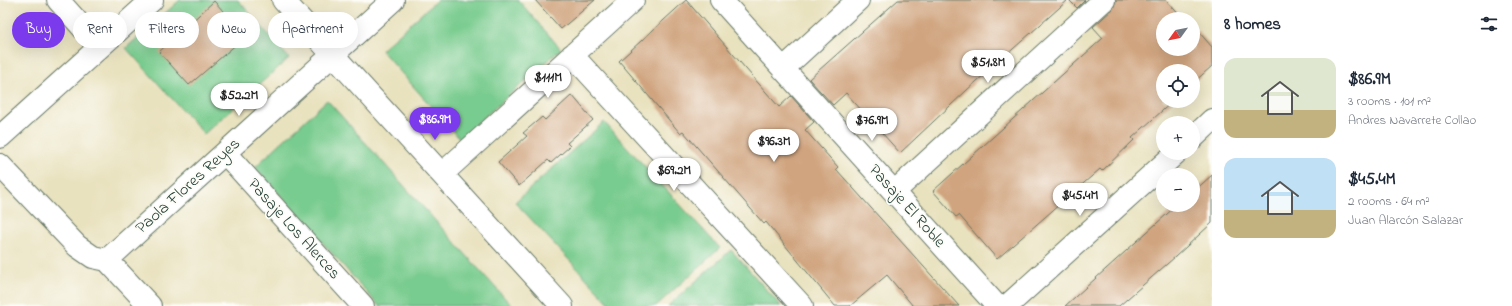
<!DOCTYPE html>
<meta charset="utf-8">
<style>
:root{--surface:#fff;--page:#f6f6f7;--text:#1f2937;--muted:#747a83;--accent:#7c3aed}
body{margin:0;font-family:"Indie Flower",sans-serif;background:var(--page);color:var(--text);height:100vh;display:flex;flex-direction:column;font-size:15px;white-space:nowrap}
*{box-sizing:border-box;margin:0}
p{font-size:13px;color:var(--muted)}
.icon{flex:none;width:22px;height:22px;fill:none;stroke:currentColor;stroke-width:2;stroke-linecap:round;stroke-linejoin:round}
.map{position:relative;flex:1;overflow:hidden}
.panel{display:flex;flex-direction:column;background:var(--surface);width:300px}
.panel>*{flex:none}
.banner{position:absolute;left:12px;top:12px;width:380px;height:36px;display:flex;gap:8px}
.needle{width:26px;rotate:237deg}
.tools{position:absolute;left:1156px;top:12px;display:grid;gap:8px}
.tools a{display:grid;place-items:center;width:44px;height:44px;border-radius:50%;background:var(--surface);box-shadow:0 4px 16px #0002;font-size:20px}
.price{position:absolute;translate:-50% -34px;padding:0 9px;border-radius:14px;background:#fff;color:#222;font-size:13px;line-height:26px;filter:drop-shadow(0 1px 2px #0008)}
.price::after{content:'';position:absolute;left:50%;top:24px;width:12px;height:9px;margin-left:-6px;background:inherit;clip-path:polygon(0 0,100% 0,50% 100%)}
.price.selected{background:var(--accent);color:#fff}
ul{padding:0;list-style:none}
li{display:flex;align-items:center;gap:12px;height:100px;padding:0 12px}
li span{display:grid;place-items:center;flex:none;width:112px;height:80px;border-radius:12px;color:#555}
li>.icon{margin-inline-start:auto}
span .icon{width:48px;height:48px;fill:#fffc;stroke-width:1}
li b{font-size:17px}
h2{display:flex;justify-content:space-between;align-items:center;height:48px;padding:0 12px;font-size:17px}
.pill{padding:0 14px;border-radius:18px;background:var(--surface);box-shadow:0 4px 16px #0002;font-size:14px;line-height:36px}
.pill.selected{background:var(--accent);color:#fff}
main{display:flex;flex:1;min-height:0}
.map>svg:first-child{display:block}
.green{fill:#79cc8f;stroke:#4c8462}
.building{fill:#d0a47f}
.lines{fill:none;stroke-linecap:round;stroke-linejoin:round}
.street-casing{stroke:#667765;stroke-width:24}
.street{stroke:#fff;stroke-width:22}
.labels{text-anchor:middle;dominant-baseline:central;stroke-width:3.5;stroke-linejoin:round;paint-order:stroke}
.street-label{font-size:17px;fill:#1f3d34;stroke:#fdfcf7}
</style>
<main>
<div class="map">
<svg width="1212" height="306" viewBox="0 0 1212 306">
<rect width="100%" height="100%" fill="#fdfcf7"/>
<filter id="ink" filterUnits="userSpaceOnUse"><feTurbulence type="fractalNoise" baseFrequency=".025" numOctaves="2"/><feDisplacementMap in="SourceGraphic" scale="8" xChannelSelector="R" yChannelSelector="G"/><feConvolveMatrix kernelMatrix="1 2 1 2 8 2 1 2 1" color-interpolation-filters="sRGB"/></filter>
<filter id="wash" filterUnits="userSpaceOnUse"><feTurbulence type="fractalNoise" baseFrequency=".012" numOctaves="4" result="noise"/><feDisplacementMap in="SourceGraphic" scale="16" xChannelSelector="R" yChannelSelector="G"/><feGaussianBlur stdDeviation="0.9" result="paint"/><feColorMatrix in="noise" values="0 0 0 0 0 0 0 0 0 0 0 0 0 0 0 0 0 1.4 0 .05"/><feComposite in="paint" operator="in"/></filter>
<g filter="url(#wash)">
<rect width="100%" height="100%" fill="#e9e2bf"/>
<path class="green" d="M180,0h58l51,58 -85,76 -78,-86z
M437,0h81l43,49 -101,90 -79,-89z
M327,100l185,206h-133l-124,-139z
M604,122l116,126 -64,58h-44l-97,-104z
M731,250l50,56h-113z"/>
<g id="blocks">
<path class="building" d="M535,0h60l-34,29z
M686,0l93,107 12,-11 23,26 -9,8 33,37 -2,2 123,137h-46l-26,-31 -37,31h-15l-69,-84 -2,2 -81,-93 -3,2 -61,-72z
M898,0h170l-101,90 -67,63 -54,-60 -13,12 -24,-26z
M1069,0h16l-8,8z
M1116,0h50l17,19h-20v30h30v-18l2,2 3,-2 14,16v19l-19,17v-12h-30v30h10l-41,37 2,2 -32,31 -2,-2 -103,90 -38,-44 -3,2 -23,-26 170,-153 -10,-11 20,-18z
M214,1l32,35 -57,49 -30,-33z
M572,95l21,25 -26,23 3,3 -19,17 -3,-3 -29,26 -21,-24 29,-26 -4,-3 19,-16 3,3z
M1212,175v48l-37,34 -56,49h-54l112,-101h16v-13z"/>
</g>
</g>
<g filter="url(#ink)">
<use href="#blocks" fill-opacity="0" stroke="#667765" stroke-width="1"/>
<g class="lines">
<g class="street-casing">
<path id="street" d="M58,0l42,47
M283,0l279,306
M721,0l276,306
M572,55l230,251
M783,69l75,-69
M0,137l152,-137
M1193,138l19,-18
M225,153l138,153
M0,165l77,81 16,11 14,3 43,46
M442,174l191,-174
M894,192l210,-192
M107,260l286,-260
M1007,306l169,-153"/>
</g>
<use href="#street" class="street"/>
</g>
</g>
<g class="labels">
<g class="street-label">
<text transform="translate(188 186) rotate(-42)">Paola Flores Reyes</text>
<text transform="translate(907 206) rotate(48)">Pasaje El Roble</text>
<text transform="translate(294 229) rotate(48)">Pasaje Los Alerces</text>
</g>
</g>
</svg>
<div class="tools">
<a><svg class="needle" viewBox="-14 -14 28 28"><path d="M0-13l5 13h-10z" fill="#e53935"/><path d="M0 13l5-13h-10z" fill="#747a83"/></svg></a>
<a><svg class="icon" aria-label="locate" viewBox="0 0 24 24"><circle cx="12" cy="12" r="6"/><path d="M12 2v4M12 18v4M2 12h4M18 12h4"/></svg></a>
<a>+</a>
<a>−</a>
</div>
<b class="price" style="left:988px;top:84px">$51.8M</b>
<b class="price" style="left:548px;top:99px">$111M</b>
<b class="price" style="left:239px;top:117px">$52.2M</b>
<b class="price selected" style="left:435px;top:141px">$86.9M</b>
<b class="price" style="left:872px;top:142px">$76.9M</b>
<b class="price" style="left:774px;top:163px">$96.3M</b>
<b class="price" style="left:674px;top:192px">$69.2M</b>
<b class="price" style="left:1080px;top:217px">$45.4M</b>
<div class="banner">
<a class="pill selected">Buy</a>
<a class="pill">Rent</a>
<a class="pill">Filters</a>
<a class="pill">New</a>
<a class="pill">Apartment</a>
</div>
</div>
<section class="panel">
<h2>8 homes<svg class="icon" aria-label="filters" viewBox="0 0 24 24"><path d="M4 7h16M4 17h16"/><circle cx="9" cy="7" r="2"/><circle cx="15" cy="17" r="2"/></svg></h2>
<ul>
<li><span style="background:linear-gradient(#dfe7d0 65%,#c2b280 0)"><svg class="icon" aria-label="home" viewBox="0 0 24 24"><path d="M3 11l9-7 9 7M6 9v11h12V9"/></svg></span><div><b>$86.9M</b><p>3 rooms · 101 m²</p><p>Andres Navarrete Collao</p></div></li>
<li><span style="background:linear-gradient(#bfe0f5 65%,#c2b280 0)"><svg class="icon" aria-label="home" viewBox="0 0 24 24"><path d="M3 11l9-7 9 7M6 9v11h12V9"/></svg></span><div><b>$45.4M</b><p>2 rooms · 64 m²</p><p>Juan Alarcón Salazar</p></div></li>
</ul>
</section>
</main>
